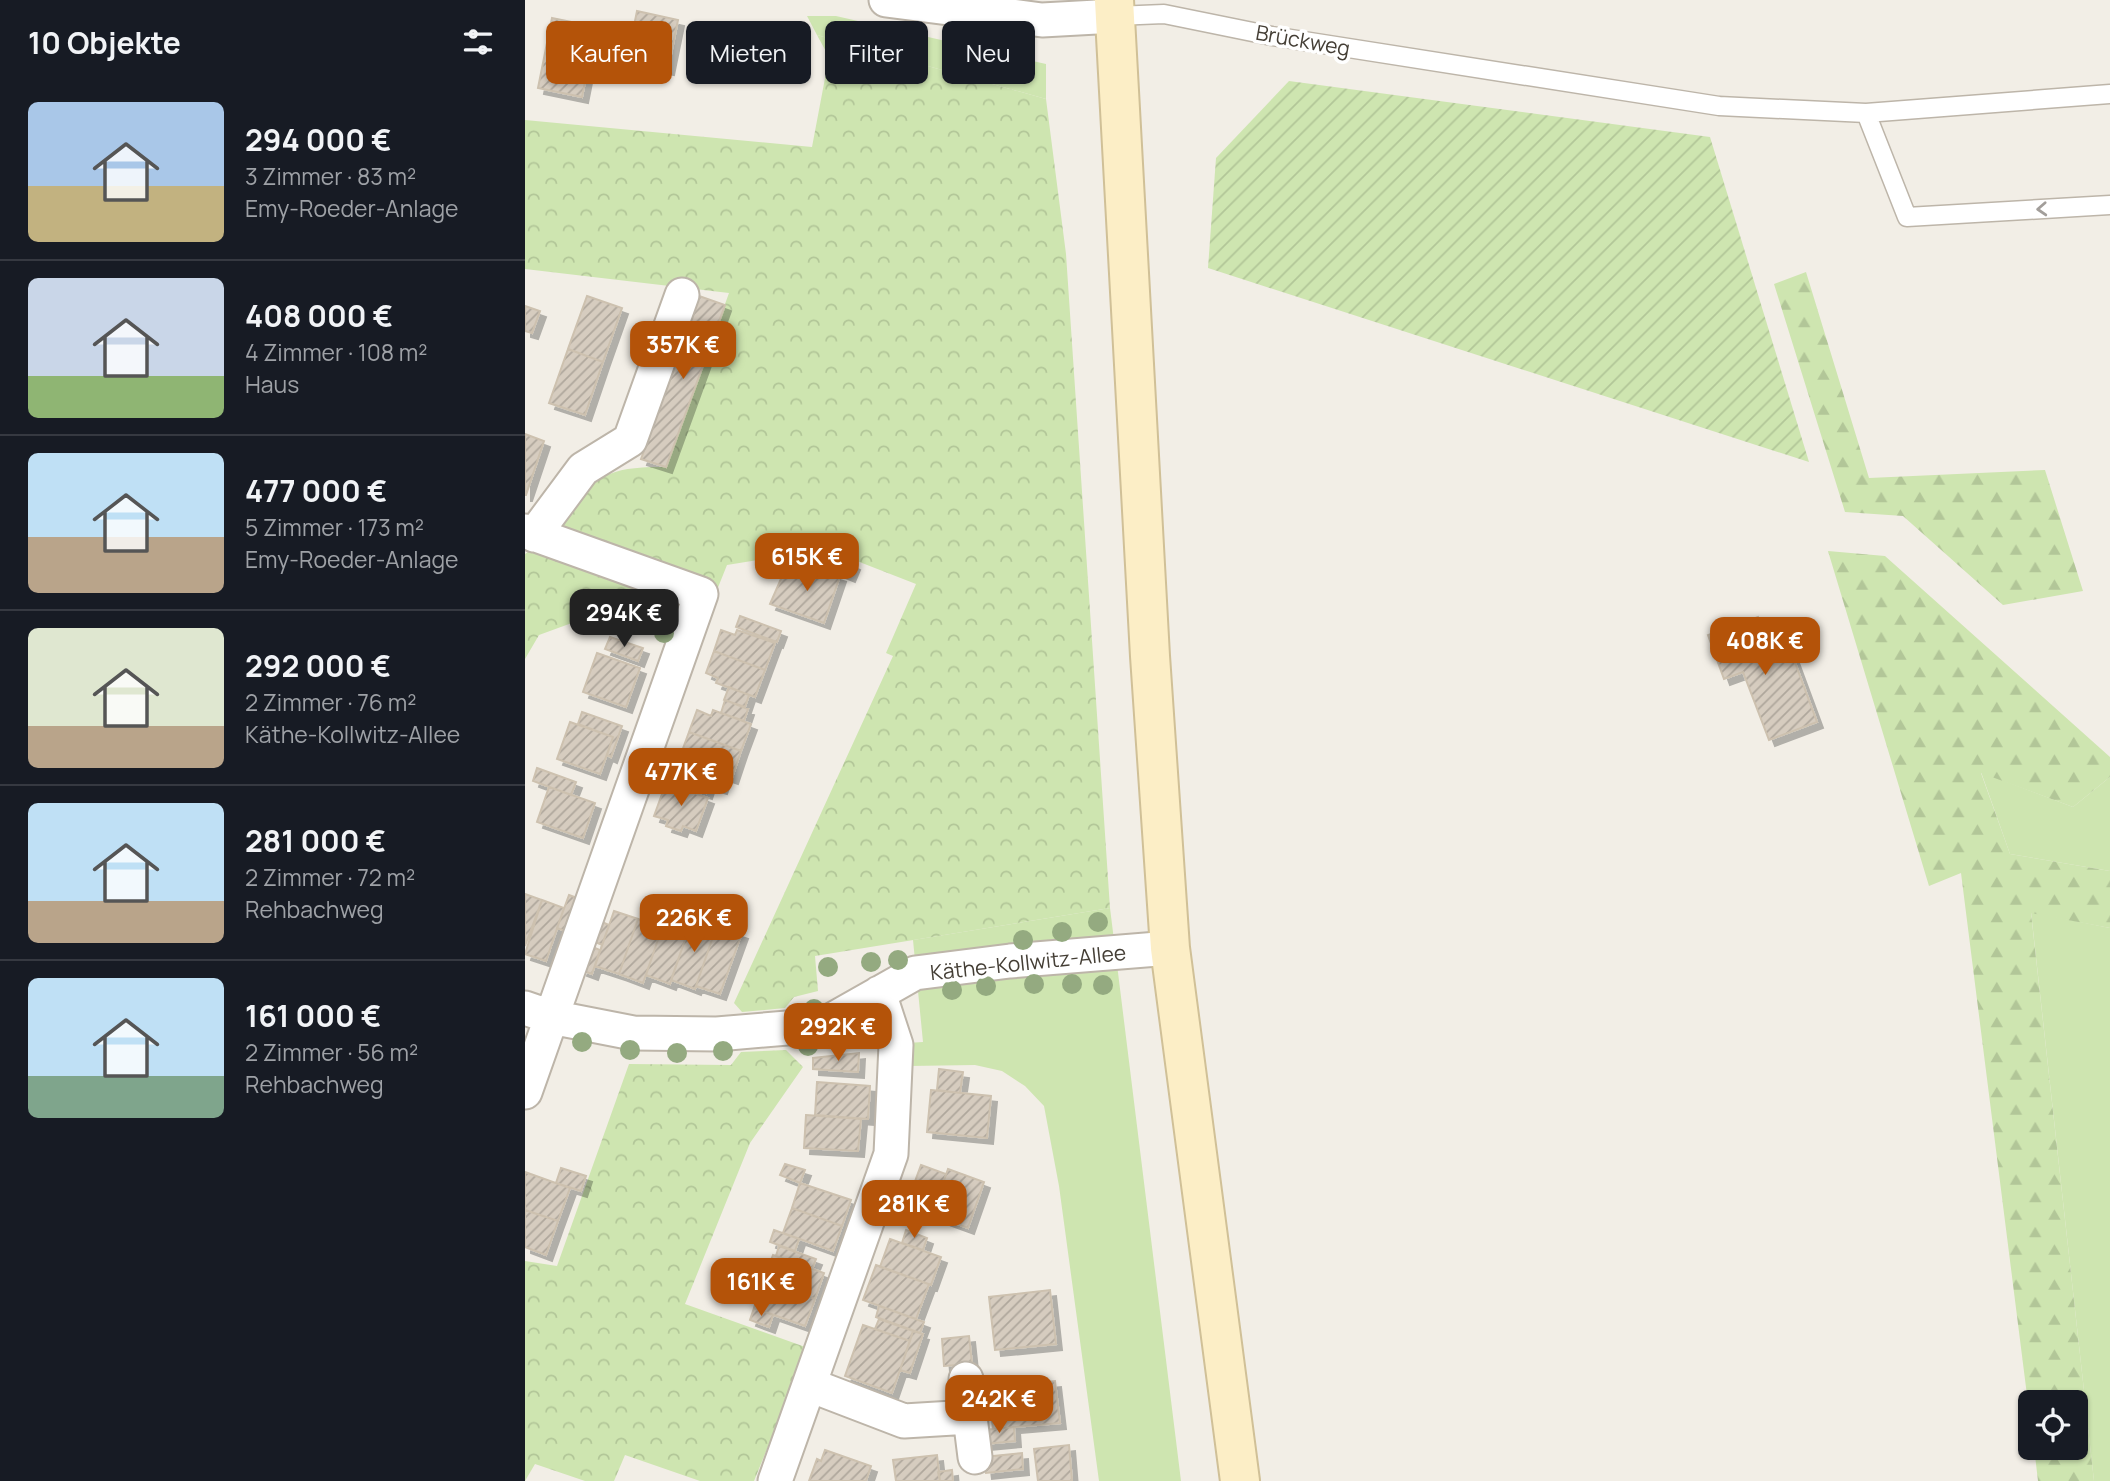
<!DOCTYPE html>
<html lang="de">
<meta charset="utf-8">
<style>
:root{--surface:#171b24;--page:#242831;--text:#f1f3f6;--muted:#9ea1a6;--line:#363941;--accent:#b45309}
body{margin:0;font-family:Manrope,sans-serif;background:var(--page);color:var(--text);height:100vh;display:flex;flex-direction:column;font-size:26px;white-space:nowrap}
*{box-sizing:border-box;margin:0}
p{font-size:23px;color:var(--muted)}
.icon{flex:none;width:38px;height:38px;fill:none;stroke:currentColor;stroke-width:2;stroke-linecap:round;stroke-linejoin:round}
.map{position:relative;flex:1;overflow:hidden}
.sheet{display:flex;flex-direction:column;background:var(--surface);width:525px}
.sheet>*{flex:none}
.banner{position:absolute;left:21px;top:21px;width:665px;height:63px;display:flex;gap:14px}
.fabs{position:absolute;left:1493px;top:1390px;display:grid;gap:14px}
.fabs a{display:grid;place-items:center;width:70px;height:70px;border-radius:10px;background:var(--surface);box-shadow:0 2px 5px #0004;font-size:35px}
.price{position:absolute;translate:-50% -60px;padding:0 16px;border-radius:14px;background:var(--accent);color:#fff;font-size:23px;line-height:46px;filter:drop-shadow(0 2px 4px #0008)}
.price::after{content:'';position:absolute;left:50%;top:42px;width:21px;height:16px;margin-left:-10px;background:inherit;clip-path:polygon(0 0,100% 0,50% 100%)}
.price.selected{background:#222;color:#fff}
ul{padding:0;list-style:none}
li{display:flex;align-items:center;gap:21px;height:175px;padding:0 28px}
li+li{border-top:2px solid var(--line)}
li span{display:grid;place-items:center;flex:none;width:196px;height:140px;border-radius:10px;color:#555}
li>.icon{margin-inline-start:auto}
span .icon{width:84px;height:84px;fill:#fffc;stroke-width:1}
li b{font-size:30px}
h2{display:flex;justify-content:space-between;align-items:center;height:84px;padding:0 28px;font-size:30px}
.pill{padding:0 24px;border-radius:10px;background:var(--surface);box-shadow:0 2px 5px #0004;font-size:24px;line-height:63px}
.pill.selected{background:var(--accent);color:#fff}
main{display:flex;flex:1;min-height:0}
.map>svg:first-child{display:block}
.grass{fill:#cee5b0}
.forest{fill:url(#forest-firs)}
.park{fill:url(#park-crowns)}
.garden{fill:url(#garden-furrows)}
.building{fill:url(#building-hatch);stroke:#cdc1af;stroke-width:2;filter:url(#shadow)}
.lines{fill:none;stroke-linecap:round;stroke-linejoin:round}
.lane-casing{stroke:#bdb5a9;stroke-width:21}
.street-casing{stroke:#bdb5a9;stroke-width:37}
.secondary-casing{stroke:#d0c097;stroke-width:42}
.lane{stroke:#fff;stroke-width:18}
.street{stroke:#fff;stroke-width:33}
.secondary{stroke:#fceec6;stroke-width:38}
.tree{fill:#94aa80}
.oneway{stroke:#a29e9a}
.labels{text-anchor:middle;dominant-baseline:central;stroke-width:7;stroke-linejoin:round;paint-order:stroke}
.street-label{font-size:21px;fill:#443e35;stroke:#fff}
</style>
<main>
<section class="sheet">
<h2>10 Objekte<svg class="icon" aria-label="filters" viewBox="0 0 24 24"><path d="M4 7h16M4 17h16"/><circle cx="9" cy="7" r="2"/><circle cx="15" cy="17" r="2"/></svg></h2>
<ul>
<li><span style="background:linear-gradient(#a9c7e8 60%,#c2b280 0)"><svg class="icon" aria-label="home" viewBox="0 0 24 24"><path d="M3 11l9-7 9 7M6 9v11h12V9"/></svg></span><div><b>294 000 €</b><p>3 Zimmer · 83 m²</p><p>Emy-Roeder-Anlage</p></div></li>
<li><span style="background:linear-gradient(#c9d6e8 70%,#8fb573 0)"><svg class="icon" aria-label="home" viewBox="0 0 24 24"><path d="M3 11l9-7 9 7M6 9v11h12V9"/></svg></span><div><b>408 000 €</b><p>4 Zimmer · 108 m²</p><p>Haus</p></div></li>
<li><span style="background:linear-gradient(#bfe0f5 60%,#b9a48a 0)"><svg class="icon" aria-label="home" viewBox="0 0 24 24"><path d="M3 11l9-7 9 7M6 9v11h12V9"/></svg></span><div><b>477 000 €</b><p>5 Zimmer · 173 m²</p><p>Emy-Roeder-Anlage</p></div></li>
<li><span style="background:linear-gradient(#dfe7d0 70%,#b9a48a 0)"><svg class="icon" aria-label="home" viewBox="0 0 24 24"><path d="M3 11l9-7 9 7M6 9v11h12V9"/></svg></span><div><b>292 000 €</b><p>2 Zimmer · 76 m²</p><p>Käthe-Kollwitz-Allee</p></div></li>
<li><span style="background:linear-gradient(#bfe0f5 70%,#b9a48a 0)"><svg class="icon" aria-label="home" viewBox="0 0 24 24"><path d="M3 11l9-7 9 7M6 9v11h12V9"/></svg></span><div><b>281 000 €</b><p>2 Zimmer · 72 m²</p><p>Rehbachweg</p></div></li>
<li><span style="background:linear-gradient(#bfe0f5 70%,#7fa58c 0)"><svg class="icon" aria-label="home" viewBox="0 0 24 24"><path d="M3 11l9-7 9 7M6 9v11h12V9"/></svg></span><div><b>161 000 €</b><p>2 Zimmer · 56 m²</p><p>Rehbachweg</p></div></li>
</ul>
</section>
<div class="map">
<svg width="1585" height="1481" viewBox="0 0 1585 1481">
<defs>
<pattern id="forest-firs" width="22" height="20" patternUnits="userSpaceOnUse" patternTransform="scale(1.75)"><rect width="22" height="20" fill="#cee5b0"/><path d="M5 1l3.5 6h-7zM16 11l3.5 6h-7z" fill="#b2c698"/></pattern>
<pattern id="park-crowns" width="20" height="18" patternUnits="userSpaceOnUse" patternTransform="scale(1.75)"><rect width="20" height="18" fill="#cee5b0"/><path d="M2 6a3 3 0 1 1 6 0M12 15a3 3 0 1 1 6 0" fill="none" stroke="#b2c698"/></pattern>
<pattern id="garden-furrows" width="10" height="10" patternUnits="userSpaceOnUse" patternTransform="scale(1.75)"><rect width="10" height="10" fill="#cee5b0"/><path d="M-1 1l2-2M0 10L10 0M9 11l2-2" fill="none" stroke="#b2c698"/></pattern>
<pattern id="building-hatch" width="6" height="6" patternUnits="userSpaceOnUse" patternTransform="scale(1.75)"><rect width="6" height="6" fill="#d6ccbf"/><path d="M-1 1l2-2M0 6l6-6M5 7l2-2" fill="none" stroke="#afa79c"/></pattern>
<filter id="shadow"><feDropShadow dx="6" dy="6" stdDeviation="0" flood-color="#0004"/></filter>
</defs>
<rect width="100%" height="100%" fill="#f2eee6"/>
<path class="grass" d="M282,16h29l210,48v35l-229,-64z
M1456,772l92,35 37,-30v94l-100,-17z
M585,908l71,573h-82l-40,-295 -15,-80 -19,-20 -23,-15 -27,-6 -66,1 -2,-23 16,-1 -10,-102z
M1506,912l79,16v553h-16z"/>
<path class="forest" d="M1281,272l63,206 176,-8 38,121 -80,14 -100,-89 -58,-4 -71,-228z
M1303,551l57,5 225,201v20l-37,30 -92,-34 29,81 100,17v57l-79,-15 63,568h-56l-4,-34h41v-45h-45v17l-69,-546 -32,13z"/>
<path class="park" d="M292,35l229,64 20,155 44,654 -295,48 3,35 -24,6 -9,11 -43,4 -8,-9 159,-347 -7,-3 30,-69 -90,-35 -99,16 -10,25 -163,-62c37,-49 48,-62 112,-61l63,-174 -204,-24v-149l287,27 17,-90z
M9,548l101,36 -19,49 -36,-13 -41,15 -14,24v-105z
M261,1050l17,17 -53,76 -65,161 123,44 -54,133h-54l-75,-26 -11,26h-29l-50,-17 -10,17v-220l32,5 72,-202 102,1 10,-13z"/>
<path class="garden" d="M764,81l421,56 99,325 -601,-194 8,-110z"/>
<path class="building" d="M112,11l41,9 -10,49 -41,-8z
M27,18l44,9 -14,70 -44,-9z
M62,296l35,12 -19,54 -35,-13z
M174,296l26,9 -59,162 -25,-8z
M0,306l15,5 -8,22 -7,-2z
M43,349l35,13 -18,53 -36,-12z
M0,434l19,7 -18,54h-1z
M305,554l24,10 -5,12 -24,-10z
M283,555l2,12 -26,5 -2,-13z
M288,567l27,9 -16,47 -54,-19 14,-32z
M215,616l41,15 -4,11 -41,-15z
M1233,617l14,39 18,-7 27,73 -48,18 -26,-68 -19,7 -16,-44z
M196,630l14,5 2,-5 38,13 -10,27 -51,-19z
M85,637l33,11 -5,13 -33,-12z
M189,651l51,19 -10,27 -39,-14 2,-5 -12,-5z
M72,653l43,15 -14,39 -43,-15z
M204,687l20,8 -4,12 -21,-7z
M200,700l23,9 -4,12 -23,-8z
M172,710l14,6 2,-6 38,14 -10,27 -52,-19z
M57,712l40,14 -11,31 -4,-2 6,-18 -35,-13z
M45,722l43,15 -13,37 -43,-15z
M164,732l52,19 -9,27 -38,-13 1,-6 -14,-5z
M175,767l25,9 -4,12 -25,-8z
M12,768l39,14 -5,13 -38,-14z
M166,778l18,6 -3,9 -18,-6z
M141,783l42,15 -12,33 -13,-5 -2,5 -15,-5 2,-6 -14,-4z
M24,787l46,16 -12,35 -46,-16z
M0,894l17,6 -17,46z
M44,895l11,4 -12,33 -11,-4z
M17,900l22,8 -18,53 -21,-7z
M89,911l24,8 -19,55 -24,-8z
M141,916l24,9 -20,59 -24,-9z
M113,919l24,9 -19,55 -24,-9z
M167,920l24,8 -21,61 -24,-9z
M77,922l7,3 -7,20 -7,-3z
M192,925l25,8 -22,61 -24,-8z
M65,946l10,4 -8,24 -11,-4z
M334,1053l-1,19 -45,-3v-11z
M414,1069l24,3 -3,21 -23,-3z
M292,1082l53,4 -2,33 -53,-4z
M406,1090l60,6 -4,42 -60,-6z
M281,1115l55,4 -3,32 -54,-3z
M260,1164l20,6 -5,13 -20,-8z
M396,1165l25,9 -10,30 -26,-9z
M36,1168l25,8 -5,15 -25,-8z
M423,1169l36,13 -16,46 -36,-13z
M0,1172l45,16 -12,33 -33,-11z
M275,1183l51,17 -9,26 -50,-18z
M267,1208l50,18 -9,25 -50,-18z
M0,1210l33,11 -12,34 -21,-8z
M249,1230l25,9 -4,12 -25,-9z
M381,1230l21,8 -4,12 -21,-7z
M365,1239l51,18 -10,28 -51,-18z
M254,1246l37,13 -4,10 -36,-13z
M248,1255l51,18 -9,26 -52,-18z
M351,1265l53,19 -13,35 -53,-19z
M238,1281l52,18 -10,27 -51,-18z
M525,1290l6,54 -61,6 -6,-53z
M354,1306l45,16 -4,11 -44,-16z
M229,1308l19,7 -4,12 -19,-7z
M354,1319l34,12 -3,10 -35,-12z
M338,1325l47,16 -18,52 -47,-17z
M388,1331l10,3 -13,39 -10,-3z
M444,1336l3,28 -28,2 -2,-27z
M530,1381l5,42 -67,6 -5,-41z
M489,1427l1,14 -30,3 -1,-14z
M544,1445l3,36h-34l-4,-32z
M300,1450l46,16 -5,15h-57l8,-22 4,2z
M497,1453l1,16 -37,4 -2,-16z
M412,1455l3,26h-44l-3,-21z
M427,1470l1,11h-13l-2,-9z"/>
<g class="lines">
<g class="lane-casing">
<path id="lane" d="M590,16l49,-2 108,22 447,70 147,7 244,-19
M1341,113l41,104 203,-12"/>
</g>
<g class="street-casing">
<path id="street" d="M361,0l156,20 73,-4
M0,531l176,63 -176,498
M9,535l49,-66 47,-29 52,-145
M0,1008l26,9 82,16 84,1 106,-9 92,-52 95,-12 160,-13
M285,1385l94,36 66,-4 -4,-38
M445,1417l5,40
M250,1481l116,-327 5,-109 -17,-52"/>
</g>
<g class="secondary-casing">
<path id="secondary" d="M589,0l36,656 20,292 70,533"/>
</g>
<use href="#lane" class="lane"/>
<use href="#street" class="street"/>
<use href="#secondary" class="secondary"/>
</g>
<g class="tree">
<circle cx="131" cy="603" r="10"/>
<circle cx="139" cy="633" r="10"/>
<circle cx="573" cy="922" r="10"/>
<circle cx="537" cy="932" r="10"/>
<circle cx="498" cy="940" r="10"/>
<circle cx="373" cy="960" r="10"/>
<circle cx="346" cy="962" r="10"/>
<circle cx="303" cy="967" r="10"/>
<circle cx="509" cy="984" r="10"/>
<circle cx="547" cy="984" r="10"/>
<circle cx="578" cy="985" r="10"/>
<circle cx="461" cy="986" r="10"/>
<circle cx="427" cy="990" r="10"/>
<circle cx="289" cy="1009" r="10"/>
<circle cx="346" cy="1037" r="10"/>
<circle cx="57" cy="1042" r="10"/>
<circle cx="313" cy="1042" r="10"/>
<circle cx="283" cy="1046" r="10"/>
<circle cx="105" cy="1050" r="10"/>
<circle cx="198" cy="1051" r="10"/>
<circle cx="152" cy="1053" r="10"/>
</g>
<defs><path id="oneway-chevron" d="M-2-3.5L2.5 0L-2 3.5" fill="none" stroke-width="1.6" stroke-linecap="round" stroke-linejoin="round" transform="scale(1.75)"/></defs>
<use class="oneway" href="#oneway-chevron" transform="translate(1517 209) rotate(177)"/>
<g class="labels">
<g class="street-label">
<text transform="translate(778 40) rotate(10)">Brückweg</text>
<text transform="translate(503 962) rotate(-6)">Käthe-Kollwitz-Allee</text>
</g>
</g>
</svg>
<div class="fabs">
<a><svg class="icon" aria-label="locate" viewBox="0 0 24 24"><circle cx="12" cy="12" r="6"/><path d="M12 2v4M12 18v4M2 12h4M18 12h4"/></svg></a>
</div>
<b class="price" style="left:158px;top:381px">357K €</b>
<b class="price" style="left:282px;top:593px">615K €</b>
<b class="price selected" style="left:99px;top:649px">294K €</b>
<b class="price" style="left:1240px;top:677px">408K €</b>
<b class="price" style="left:156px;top:808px">477K €</b>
<b class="price" style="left:169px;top:954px">226K €</b>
<b class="price" style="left:313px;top:1063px">292K €</b>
<b class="price" style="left:389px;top:1240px">281K €</b>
<b class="price" style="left:236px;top:1318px">161K €</b>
<b class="price" style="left:474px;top:1435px">242K €</b>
<div class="banner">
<a class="pill selected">Kaufen</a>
<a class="pill">Mieten</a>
<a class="pill">Filter</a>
<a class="pill">Neu</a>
</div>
</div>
</main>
